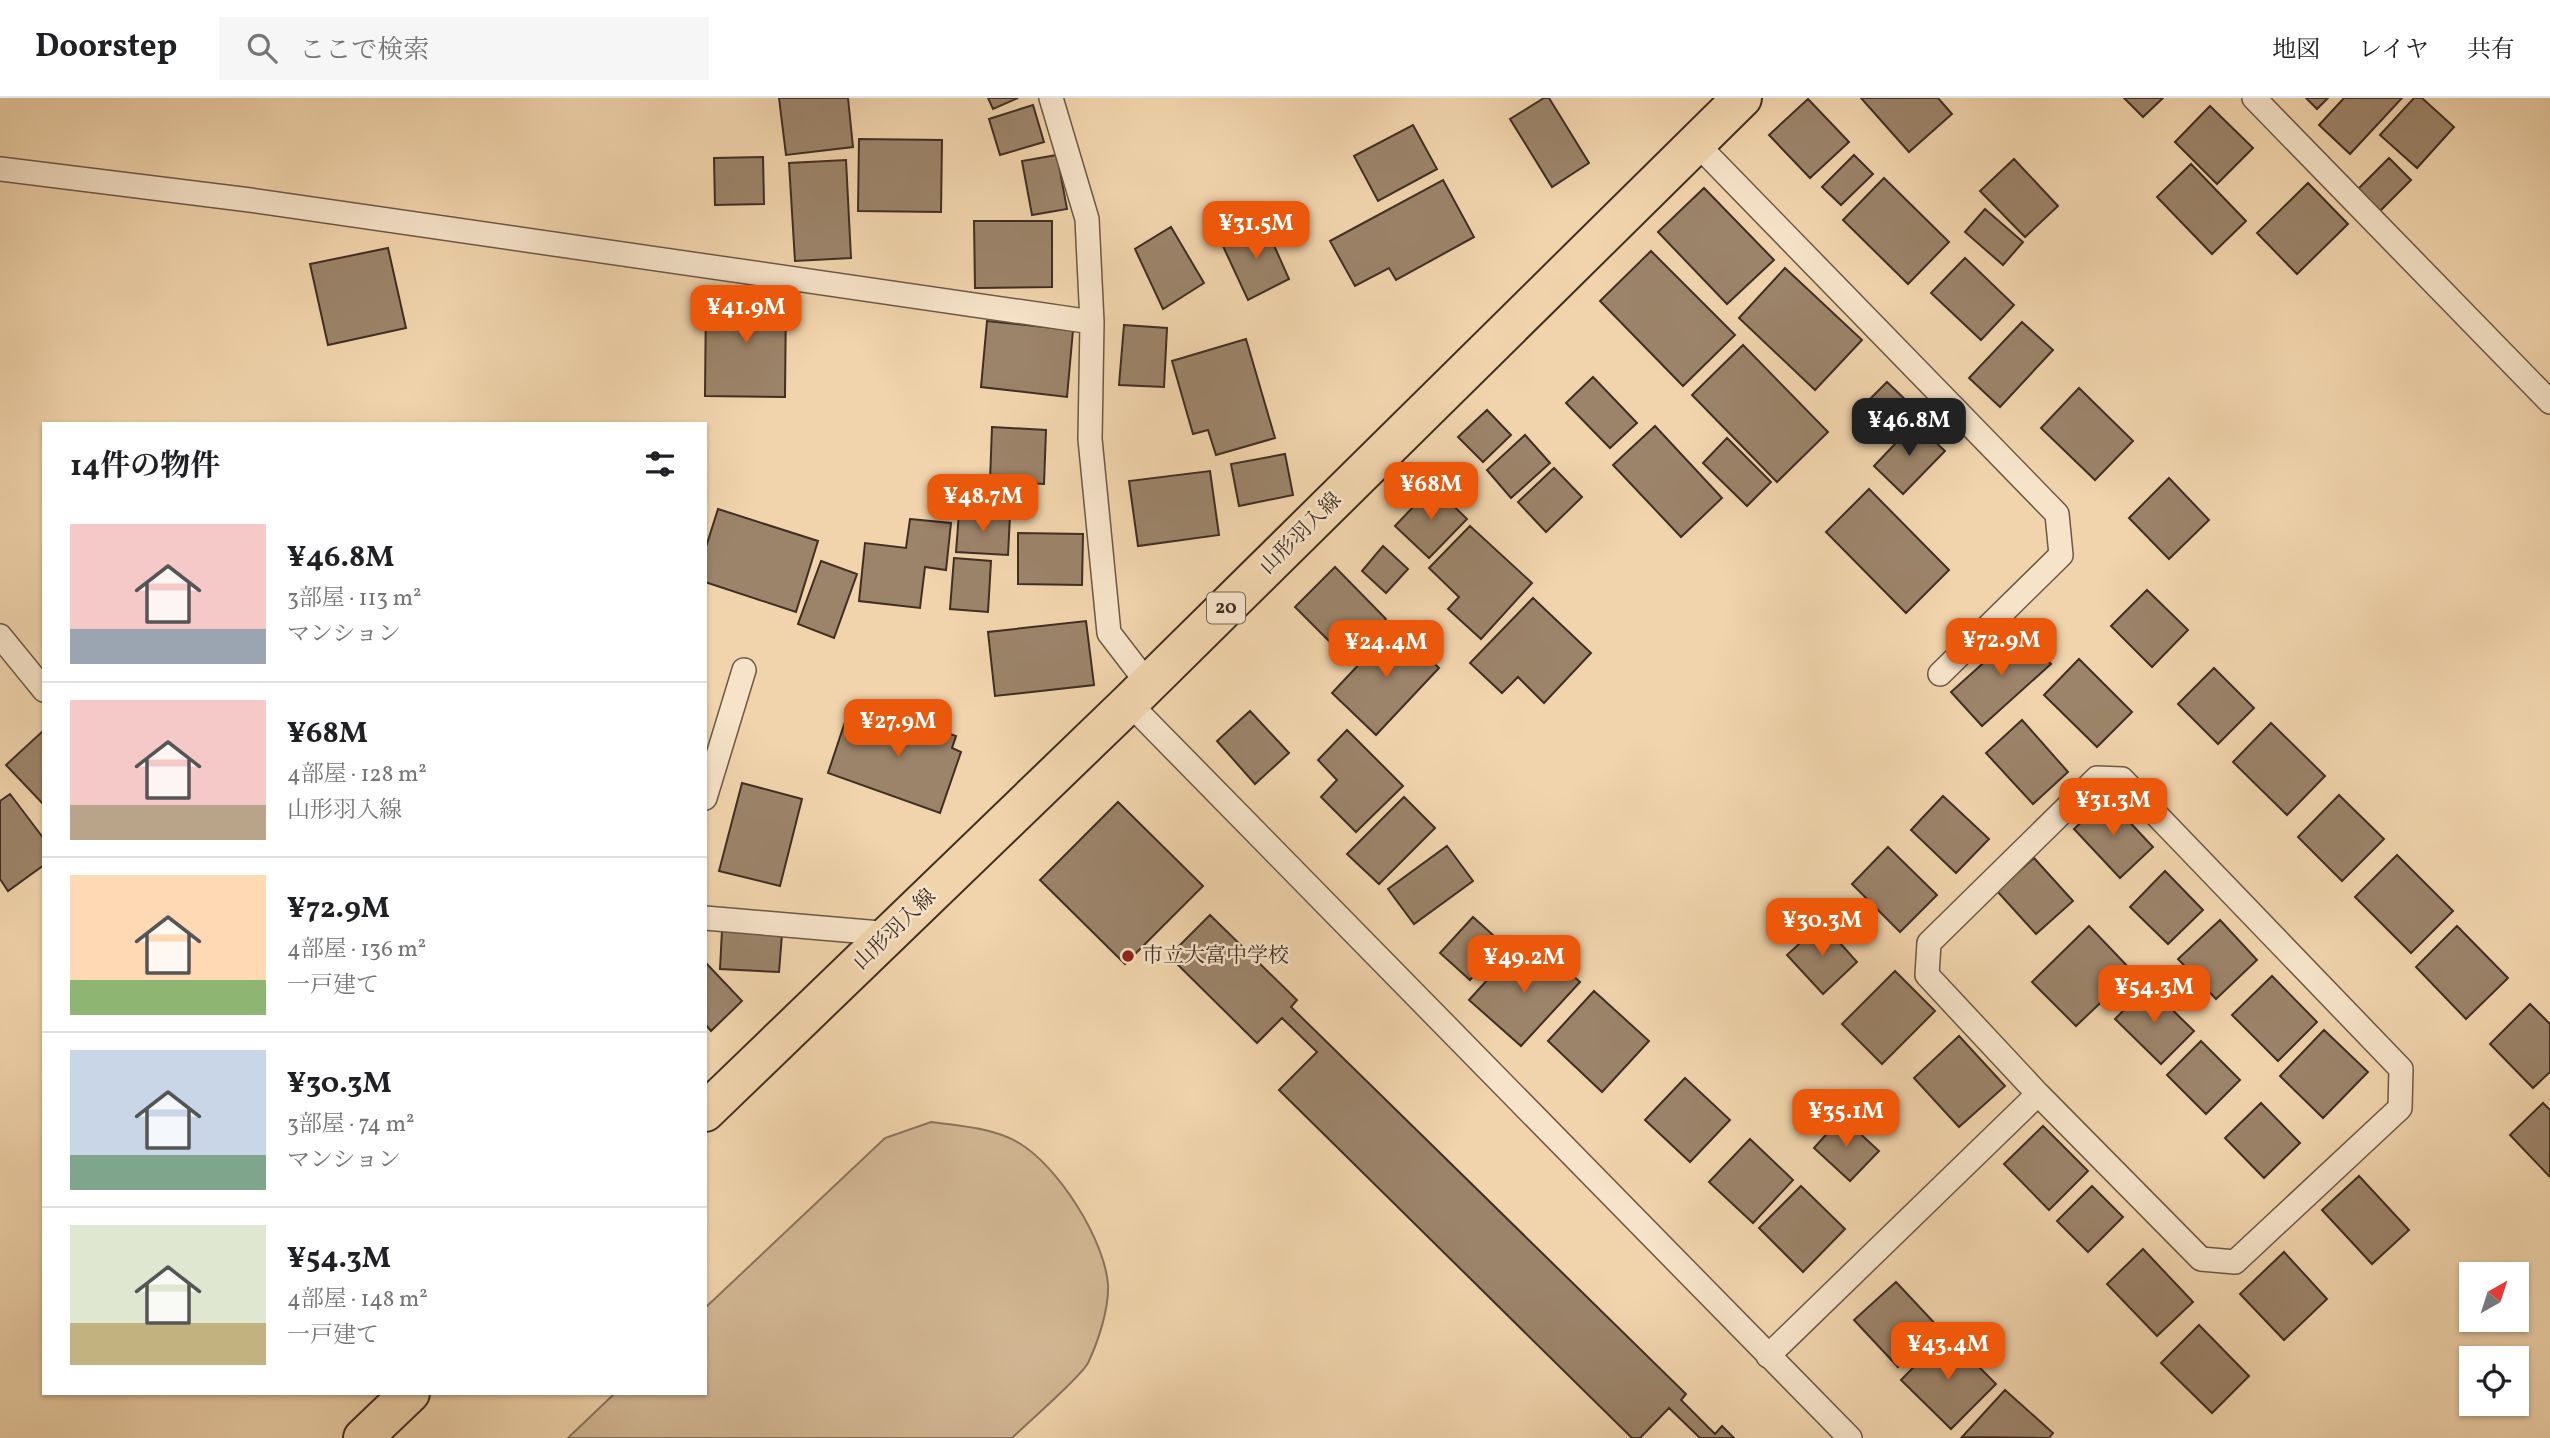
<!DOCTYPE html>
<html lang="ja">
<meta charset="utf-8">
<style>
:root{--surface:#fff;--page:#f6f6f6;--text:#202124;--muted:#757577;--line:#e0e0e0;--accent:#ea580c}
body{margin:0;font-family:Vollkorn,"Noto Serif JP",serif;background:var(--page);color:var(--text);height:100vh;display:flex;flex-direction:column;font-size:26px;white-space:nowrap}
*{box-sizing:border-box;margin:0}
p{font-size:23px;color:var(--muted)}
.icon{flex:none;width:38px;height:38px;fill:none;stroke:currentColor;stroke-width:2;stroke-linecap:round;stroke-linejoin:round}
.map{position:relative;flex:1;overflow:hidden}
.drawer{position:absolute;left:42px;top:324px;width:665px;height:973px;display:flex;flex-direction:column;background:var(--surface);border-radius:0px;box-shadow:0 2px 5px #0004}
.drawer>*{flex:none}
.needle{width:46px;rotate:39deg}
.tools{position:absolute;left:2459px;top:1164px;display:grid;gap:14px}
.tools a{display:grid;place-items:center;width:70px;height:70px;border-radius:0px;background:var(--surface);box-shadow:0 2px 5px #0004;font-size:35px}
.price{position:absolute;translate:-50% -60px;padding:0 16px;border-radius:14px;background:var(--accent);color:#fff;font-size:23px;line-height:46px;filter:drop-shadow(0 2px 4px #0008)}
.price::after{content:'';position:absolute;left:50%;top:42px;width:21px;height:16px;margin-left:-10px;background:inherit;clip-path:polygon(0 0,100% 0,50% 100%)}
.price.on{background:#222;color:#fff}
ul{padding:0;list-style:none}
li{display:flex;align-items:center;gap:21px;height:175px;padding:0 28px}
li+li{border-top:2px solid var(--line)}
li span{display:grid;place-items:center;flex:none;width:196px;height:140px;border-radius:0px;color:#555}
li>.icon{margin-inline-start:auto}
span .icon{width:84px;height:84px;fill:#fffc;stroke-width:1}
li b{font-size:30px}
h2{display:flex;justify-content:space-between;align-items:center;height:84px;padding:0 28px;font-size:30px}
header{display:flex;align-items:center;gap:42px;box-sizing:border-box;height:98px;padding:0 35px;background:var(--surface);border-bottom:2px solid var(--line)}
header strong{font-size:33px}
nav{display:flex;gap:38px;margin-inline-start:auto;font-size:24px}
.search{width:490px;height:63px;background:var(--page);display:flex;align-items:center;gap:18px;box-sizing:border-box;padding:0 24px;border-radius:0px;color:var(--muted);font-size:26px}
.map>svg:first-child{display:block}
.green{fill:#d3b895;stroke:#8a735c;stroke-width:2}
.building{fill:#9c846a;stroke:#402e23;stroke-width:2}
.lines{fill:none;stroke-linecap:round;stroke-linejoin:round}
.service-casing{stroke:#6c5845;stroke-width:26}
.primary-casing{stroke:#402e23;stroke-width:42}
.service{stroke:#f6e3c9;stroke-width:23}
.primary{stroke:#f1d4ac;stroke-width:38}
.poi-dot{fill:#8f2418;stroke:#f6e3c9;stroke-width:2.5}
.labels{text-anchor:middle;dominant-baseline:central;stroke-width:5;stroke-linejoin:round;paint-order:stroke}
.shield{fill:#f6e3c9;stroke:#776455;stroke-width:2}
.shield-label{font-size:19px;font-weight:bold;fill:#402e23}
.street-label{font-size:21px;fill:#402e23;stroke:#f6e3c9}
.poi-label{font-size:21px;fill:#402e23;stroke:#f6e3c9;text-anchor:start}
</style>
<header>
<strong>Doorstep</strong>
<div class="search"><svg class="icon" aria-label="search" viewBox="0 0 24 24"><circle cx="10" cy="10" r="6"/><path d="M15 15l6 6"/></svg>ここで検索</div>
<nav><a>地図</a><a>レイヤ</a><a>共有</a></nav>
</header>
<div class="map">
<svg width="2550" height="1340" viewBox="0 0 2550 1340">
<rect width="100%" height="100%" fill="#f1d4ac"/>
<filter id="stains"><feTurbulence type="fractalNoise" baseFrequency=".00286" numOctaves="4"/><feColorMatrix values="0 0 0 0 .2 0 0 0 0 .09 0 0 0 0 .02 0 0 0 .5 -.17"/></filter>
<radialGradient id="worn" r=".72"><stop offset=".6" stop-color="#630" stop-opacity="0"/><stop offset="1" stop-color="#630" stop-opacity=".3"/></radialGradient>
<path class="green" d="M931,1024c29,4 63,6 88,21 39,23 86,97 89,142 1,24 -10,57 -20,78 -8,15 -61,60 -76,75h-444l47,-45h90v-85l180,-170z"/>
<path class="building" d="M779,0h69l5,49 -67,8z
M988,0h30l-25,11z
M1544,0h5l40,65 -37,24 -42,-68z
M1861,0h77l14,16 -43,38z
M2124,0h39l-20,19z
M2306,0h22l-11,11z
M2344,0h58l-52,56 -31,-29z
M2414,0h8l32,29 -37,41 -37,-33z
M1808,1l41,43 -39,36 -41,-43z
M1033,7l11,37 -44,13 -11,-36z
M2210,8l43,42 -36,36 -42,-42z
M1413,27l24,44 -59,32 -24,-45z
M859,41l83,1 -1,72 -83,-1z
M1057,57l10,54 -35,6 -10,-54z
M1854,57l19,19 -32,31 -19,-18z
M763,59l1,47 -49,1 -1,-47z
M2389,60l22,22 -31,31 -22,-22z
M2014,61l44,47 -33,31 -45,-46z
M846,62l5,98 -56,3 -6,-98z
M2191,66l55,57 -34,33 -55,-57z
M1884,80l65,64 -41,42 -65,-64z
M1443,82l31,57 -78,43 -7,-12 -34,18 -25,-45z
M2308,85l40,41 -51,50 -40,-41z
M1704,90l70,72 -47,44 -69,-72z
M1985,111l38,33 -20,23 -38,-33z
M974,123h78v66l-77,1z
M1264,125l25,56 -41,21 -26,-56z
M1171,129l33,56 -41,26 -28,-60z
M388,150l18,80 -78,17 -18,-81z
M1651,153l84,84 -52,51 -83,-85z
M1965,160l49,47 -33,35 -50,-47z
M1785,170l77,72 -47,50 -76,-72z
M706,196l80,1 -1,102 -80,-1z
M987,223l86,9 -6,67 -86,-10z
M2022,224l31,28 -53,57 -31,-29z
M1124,227l43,3 -3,59 -45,-2z
M1246,241l29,99 -59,17 -8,-25 -15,4 -21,-73z
M1743,247l85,87 -51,50 -85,-87z
M1593,279l44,46 -27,25 -44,-45z
M1887,284l25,24 -29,29 -24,-25z
M2079,290l54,53 -38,39 -54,-52z
M1487,312l24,25 -28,27 -25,-25z
M1915,325l30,28 -42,43 -29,-28z
M1655,328l67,72 -41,39 -68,-72z
M992,329l54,3 -2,54 -54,-3z
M1525,337l25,28 -39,35 -24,-28z
M1727,340l44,44 -24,24 -44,-43z
M1285,356l8,41 -54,11 -8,-42z
M1554,370l28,29 -36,35 -28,-30z
M1210,373l9,64 -81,11 -9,-65z
M2169,380l40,42 -40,39 -40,-41z
M1433,388l34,33 -38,39 -34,-32z
M1869,391l80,81 -43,43 -80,-81z
M718,411l100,32 -22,71 -91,-30v-32z
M959,415l51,3 -2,39 -52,-3z
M910,421l41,4 -5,47 -21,-3 -5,41 -61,-7 6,-58 41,5z
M1470,428l62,57 -51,56 -33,-30 11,-12 -30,-29z
M1018,435l65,1 -1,51 -64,-1z
M1383,448l25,23 -22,24 -24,-22z
M954,460l37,3 -3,51 -38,-3z
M821,463l36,13 -23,64 -36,-14z
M1335,469l51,52 -39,40 -52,-52z
M2147,492l41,40 -36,37 -41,-41z
M1533,500l58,55 -47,50 -26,-26 -16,16 -32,-30z
M1086,523l8,64 -99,11 -7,-64z
M1395,528l44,42 -63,67 -44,-42z
M2020,532l31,34 -69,62 -31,-34z
M2079,561l53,53 -35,35 -53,-52z
M2214,570l40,40 -36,36 -40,-40z
M884,612l72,26 -4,12 9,4 -21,61 -112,-40 19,-57 31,11z
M1250,613l39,42 -34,31 -38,-43z
M2022,622l46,52 -35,32 -47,-51z
M2271,625l54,53 -38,39 -54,-53z
M44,632v75l-38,-40z
M1347,632l56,56 -47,46 -35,-35 16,-17 -19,-20z
M742,685l60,16 -22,87 -61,-15z
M10,696l34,45v26l-36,26 -8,-12v-78z
M2339,697l45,44 -42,42 -44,-44z
M1943,698l46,43 -33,34 -45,-43z
M1404,699l31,31 -56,56 -32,-30z
M2107,700l46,49 -33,31 -46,-49z
M1118,704l85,84 -78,78 -85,-84z
M1447,748l26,35 -59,43 -26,-35z
M1888,749l49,48 -37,37 -48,-48z
M2397,757l56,56 -42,42 -56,-56z
M2034,760l39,43 -37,33 -39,-43z
M2165,773l38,39 -35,34 -38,-37z
M1210,817l87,85 -6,7 395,387 -5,6 34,34 7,-8 12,12h-34l-31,-30 -29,30h-8l-353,-348 38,-38 -35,-34 -25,25 -88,-87z
M1473,819l30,27 -33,36 -30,-27z
M2220,822l37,40 -41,39 -38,-40z
M1822,825l35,39 -34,32 -36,-39z
M2089,828l44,46 -57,54 -44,-44z
M2457,828l51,52 -42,41 -50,-52z
M722,832l60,4 -3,38 -59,-3z
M1544,851l36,33 -59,64 -52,-46 41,-45 15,14z
M705,864l37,39 -31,30 -6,-7z
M1895,873l40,40 -53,53 -40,-40z
M2272,878l45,46 -39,39 -46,-46z
M2148,888l46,45 -33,33 -46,-45z
M1594,893l55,50 -47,51 -54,-51z
M2530,906l20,20v48l-17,16 -43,-44z
M2324,932l44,42 -45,46 -43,-42z
M1959,938l46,50 -46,41 -45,-49z
M2201,943l39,39 -34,34 -39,-39z
M1685,980l45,42 -40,42 -45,-42z
M2261,1005l39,40 -36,35 -39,-40z
M2543,1005l7,7v67l-40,-42z
M1842,1019l37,34 -29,30 -36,-33z
M2043,1028l45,45 -39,39 -45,-46z
M1750,1041l43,41 -40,43 -44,-41z
M2359,1078l50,54 -37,34 -50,-54z
M1801,1088l44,43 -42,43 -44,-44z
M2092,1088l31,31 -35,35 -31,-31z
M2143,1151l50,53 -36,34 -50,-52z
M2284,1154l43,47 -43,41 -44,-46z
M1896,1184l44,47 -42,38 -44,-47z
M2199,1227l50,51 -37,37 -51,-50z
M1946,1236l50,50 -45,45 -50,-49z
M2005,1292l48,43 -4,5 -87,-1z"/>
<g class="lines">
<g class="service-casing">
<path id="service" d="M1051,0l36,121 5,103 -2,117 19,194 40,52
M2254,0l296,304
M1696,45l361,371 4,41 -121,119
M0,71l250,31 842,122
M0,538l44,54
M1129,605l721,735
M2097,680l25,1 279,290 -1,39 -165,154 -34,-3 -163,-165 -111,-119 2,-32z
M705,700l39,-128
M705,820l187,16
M1768,1258l270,-262"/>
</g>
<g class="primary-casing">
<path id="primary" d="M705,1014l424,-409 613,-605
M363,1340l47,-45"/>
</g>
<use href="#service" class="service"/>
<use href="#primary" class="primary"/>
</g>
<circle class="poi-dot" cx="1128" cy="858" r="7"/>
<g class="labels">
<rect class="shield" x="1207" y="494.5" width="38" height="31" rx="5"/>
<g class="shield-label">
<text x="1226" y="510">20</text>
</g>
<g class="street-label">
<text transform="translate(1301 436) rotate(-45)">山形羽入線</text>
<text transform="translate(895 832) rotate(-44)">山形羽入線</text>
</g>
<g class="poi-label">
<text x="1142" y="858">市立大富中学校</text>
</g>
</g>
<rect width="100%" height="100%" filter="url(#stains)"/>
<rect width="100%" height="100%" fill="url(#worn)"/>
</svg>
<div class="tools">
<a><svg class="needle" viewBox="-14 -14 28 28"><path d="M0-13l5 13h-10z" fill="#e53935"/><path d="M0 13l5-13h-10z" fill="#757577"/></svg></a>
<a><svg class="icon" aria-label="locate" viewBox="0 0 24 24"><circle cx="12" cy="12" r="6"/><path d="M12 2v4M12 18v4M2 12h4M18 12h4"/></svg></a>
</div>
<b class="price" style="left:1256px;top:163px">¥31.5M</b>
<b class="price" style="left:746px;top:247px">¥41.9M</b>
<b class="price on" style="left:1909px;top:360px">¥46.8M</b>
<b class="price" style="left:1431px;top:424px">¥68M</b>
<b class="price" style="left:983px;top:436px">¥48.7M</b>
<b class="price" style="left:2001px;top:580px">¥72.9M</b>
<b class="price" style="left:1386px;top:582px">¥24.4M</b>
<b class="price" style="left:898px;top:661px">¥27.9M</b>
<b class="price" style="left:2113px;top:740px">¥31.3M</b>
<b class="price" style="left:1822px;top:860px">¥30.3M</b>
<b class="price" style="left:1524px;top:897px">¥49.2M</b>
<b class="price" style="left:2154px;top:927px">¥54.3M</b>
<b class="price" style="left:1846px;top:1051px">¥35.1M</b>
<b class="price" style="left:1948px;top:1284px">¥43.4M</b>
<section class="drawer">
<h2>14件の物件<svg class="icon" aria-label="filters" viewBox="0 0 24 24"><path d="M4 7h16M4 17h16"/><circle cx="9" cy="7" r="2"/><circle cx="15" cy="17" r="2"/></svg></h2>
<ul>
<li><span style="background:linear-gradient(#f6c9c9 75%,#9aa5b1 0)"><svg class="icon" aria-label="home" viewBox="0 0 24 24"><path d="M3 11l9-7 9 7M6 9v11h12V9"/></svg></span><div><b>¥46.8M</b><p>3部屋 · 113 m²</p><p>マンション</p></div></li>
<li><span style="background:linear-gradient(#f6c9c9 75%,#b9a48a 0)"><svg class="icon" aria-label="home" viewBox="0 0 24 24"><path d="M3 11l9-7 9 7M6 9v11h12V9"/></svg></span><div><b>¥68M</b><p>4部屋 · 128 m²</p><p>山形羽入線</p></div></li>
<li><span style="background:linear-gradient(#ffd9b3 75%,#8fb573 0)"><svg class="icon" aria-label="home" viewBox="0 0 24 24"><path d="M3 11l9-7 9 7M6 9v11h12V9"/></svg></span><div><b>¥72.9M</b><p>4部屋 · 136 m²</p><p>一戸建て</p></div></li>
<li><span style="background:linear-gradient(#c9d6e8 75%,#7fa58c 0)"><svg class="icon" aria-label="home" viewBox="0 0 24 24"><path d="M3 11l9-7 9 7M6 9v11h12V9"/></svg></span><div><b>¥30.3M</b><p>3部屋 · 74 m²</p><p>マンション</p></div></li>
<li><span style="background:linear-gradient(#dfe7d0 70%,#c2b280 0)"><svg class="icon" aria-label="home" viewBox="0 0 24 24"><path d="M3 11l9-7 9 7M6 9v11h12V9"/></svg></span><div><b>¥54.3M</b><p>4部屋 · 148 m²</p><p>一戸建て</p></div></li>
</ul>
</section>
</div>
